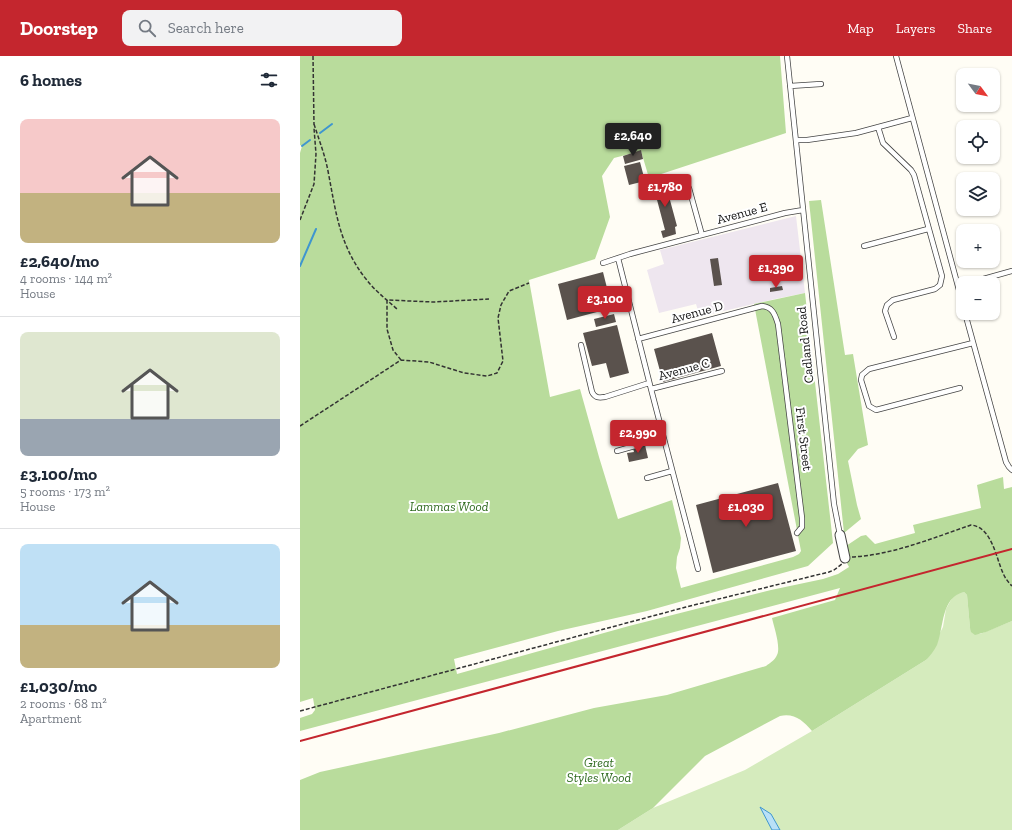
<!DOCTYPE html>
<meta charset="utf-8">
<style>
:root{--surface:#fff;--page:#f2f2f3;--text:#1f2937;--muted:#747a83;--line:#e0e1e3;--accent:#c4262e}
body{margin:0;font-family:"Zilla Slab",serif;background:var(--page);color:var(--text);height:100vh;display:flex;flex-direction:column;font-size:15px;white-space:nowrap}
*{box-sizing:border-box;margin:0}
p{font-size:13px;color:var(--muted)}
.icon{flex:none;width:22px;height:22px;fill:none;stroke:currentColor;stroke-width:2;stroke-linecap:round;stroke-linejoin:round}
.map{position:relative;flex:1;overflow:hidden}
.side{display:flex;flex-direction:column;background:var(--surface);width:300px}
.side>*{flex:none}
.needle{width:26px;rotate:122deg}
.buttons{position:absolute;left:656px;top:12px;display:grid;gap:8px}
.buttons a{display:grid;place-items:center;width:44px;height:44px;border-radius:8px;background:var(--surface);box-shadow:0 1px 3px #0004;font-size:20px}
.price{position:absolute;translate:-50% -34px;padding:0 9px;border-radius:4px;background:var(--accent);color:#fff;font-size:13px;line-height:26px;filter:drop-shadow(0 1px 2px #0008)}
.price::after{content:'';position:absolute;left:50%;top:24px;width:12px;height:9px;margin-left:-6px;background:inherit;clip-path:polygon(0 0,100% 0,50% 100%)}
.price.current{background:#222;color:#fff}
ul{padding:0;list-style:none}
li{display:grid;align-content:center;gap:8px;height:212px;padding:0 20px}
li+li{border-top:1px solid var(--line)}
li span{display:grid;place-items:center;height:124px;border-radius:8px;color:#555}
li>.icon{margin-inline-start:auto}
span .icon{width:72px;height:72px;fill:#fffc;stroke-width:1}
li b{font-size:17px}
h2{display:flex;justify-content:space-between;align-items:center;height:48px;padding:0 20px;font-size:17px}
header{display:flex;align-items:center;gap:24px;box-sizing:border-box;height:56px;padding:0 20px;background:var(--accent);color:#fff}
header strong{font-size:19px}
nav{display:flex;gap:22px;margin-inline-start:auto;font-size:14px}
.search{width:280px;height:36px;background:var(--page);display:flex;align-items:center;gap:10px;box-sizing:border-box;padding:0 14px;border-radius:8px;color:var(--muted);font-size:15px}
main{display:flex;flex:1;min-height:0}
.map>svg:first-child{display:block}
.industrial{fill:#eee6ef}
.green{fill:#d5ebbd}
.forest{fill:#b9dc9c}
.water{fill:#b9e0f7;stroke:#3f96cf}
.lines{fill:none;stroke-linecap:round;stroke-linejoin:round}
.stream{stroke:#3f96cf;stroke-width:2}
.building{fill:#5a524d}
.service-casing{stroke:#444;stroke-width:6}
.minor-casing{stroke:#444;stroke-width:11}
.path{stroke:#333;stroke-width:1.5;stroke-dasharray:4 2;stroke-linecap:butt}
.service{stroke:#fff;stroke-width:4.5}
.minor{stroke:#fff;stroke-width:9}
.rail{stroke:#c4262e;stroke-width:2}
.labels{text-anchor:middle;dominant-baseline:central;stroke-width:4;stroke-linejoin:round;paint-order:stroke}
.street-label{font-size:13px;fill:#111;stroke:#fff}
.park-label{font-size:13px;font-style:italic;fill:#2f6b1f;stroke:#fff}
</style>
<header>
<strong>Doorstep</strong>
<div class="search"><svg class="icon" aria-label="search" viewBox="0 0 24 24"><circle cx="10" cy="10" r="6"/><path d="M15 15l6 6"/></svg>Search here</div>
<nav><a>Map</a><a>Layers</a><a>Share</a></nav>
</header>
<main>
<section class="side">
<h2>6 homes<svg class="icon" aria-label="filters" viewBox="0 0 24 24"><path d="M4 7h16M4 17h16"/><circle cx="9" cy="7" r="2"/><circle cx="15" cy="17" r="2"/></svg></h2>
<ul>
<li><span style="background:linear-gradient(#f6c9c9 60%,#c2b280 0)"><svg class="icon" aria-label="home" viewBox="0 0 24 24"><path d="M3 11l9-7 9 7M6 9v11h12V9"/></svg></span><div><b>£2,640/mo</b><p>4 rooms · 144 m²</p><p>House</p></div></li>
<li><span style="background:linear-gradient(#dfe7d0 70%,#9aa5b1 0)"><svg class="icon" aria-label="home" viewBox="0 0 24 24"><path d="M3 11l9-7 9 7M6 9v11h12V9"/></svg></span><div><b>£3,100/mo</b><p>5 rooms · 173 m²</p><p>House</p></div></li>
<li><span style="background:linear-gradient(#bfe0f5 65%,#c2b280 0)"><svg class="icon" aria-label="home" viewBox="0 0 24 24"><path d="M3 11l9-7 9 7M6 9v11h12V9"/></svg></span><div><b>£1,030/mo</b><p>2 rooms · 68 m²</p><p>Apartment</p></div></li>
</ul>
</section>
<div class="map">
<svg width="712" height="774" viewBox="0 0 712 774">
<rect width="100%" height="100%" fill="#fffdf5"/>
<path class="industrial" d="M496,160l9,77 -30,6 -72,17 -4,-2 -3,-10 -37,9 -12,-43 17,-6 -4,-14z"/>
<path class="green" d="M664,536l3,3 3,33 10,6 32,-13v209h-394l35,-22 92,-38 67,-39 114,-71 17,-33 3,-18 6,-11 6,-5z"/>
<path class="forest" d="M0,0h480l6,77 -137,45 -8,-27 -27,7 -12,18 8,41 -15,42 -66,21 21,117 30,-8 19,68 19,62 54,-19 9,38 -1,10 -3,9 -1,11 5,20 112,-31 6,-3 2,-3 -47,-247 51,-11 28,250 -25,23 -161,45 -89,20 -104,28 3,15 172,-48 142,-36 52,-11 15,-5 11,-7 -9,-17 21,-14 5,-1 9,9 40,-11 -2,-8 68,-17 -4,-23 26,-8 1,12 8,-2v134l-26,11 -11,3 -4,-3 -1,-4 -3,-33 -3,-3c-23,5 -20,35 -27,53 -3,6 -7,11 -11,15l-114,71c-9,-10 -17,-18 -32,-15l-75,40 -52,52 -35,22h-318v-50l20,-8 179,-39 95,-25 73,-13 99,-29c4,-3 9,-6 11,-11 4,-8 -3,-28 -5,-37l63,-18 5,-12 -540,143v-13l12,-4 3,-4 -2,-12 -13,4v-549l2,-7 -2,-1z
M521,144l24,155 8,-1 15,91 -10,4 -10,12 9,44 4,14 -17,14 -35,-332z"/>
<path class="water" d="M460,751l11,7 9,16h-8z"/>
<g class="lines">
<path class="stream" d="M20,77l12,-9
M2,90l8,-6
M0,210l16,-37"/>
</g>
<path class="building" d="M341,94l2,9 -18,5 -2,-8z
M340,106l5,19 -16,4 -5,-19z
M364,122l13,48 -2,1 1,7 -13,4 -2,-7 4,-1 -13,-49z
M418,202l4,27 -8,1 -4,-27z
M481,204l3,14h-4l-3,-13z
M303,216l9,36 -45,12 -9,-36z
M482,230l1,4 -13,2v-4z
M314,258l2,8 -20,5 -2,-8z
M317,269l12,48 -19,5 -4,-15 -14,3 -9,-33z
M412,277l9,33 -58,16 -9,-33z
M327,369l4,12 -7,2 -3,-12z
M345,389l3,13 -19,4 -2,-9 7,-1 -1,-4z
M478,427l18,68 -83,22 -17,-68z"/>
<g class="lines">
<g class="service-casing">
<path id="service" d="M487,0l47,448 6,31
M596,0l67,249
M490,30l31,-2
M578,71l5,16 28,27 3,5 28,101 -2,9 -5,4 -42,11 -6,5 -2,6 9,26
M496,84h11l49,-7 56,-15
M389,132l13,47
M564,190l64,-17
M318,202l33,131 47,180
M303,207l27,-9 155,-41 18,-3
M669,227l43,-12
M665,257l41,149 3,5 3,3
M338,283l124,-33c11,1 13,9 16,18l24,194v9l-5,6
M281,289l11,47c3,6 7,6 13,5l44,-14
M660,332l-84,22 -7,-4 -8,-26 1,-5 7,-6 104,-26
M351,333l71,-18
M317,395l46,-13
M347,422l25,-7"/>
</g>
<g class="minor-casing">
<path id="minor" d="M540,479l5,23"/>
</g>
<path class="path" d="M13,0l1,69
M14,68c5,16 11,31 14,47 8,41 11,74 38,108 9,12 20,20 31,30
M0,164l14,-36 2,-30 -2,-26
M101,304l-8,-10 -6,-21v-29l46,2 56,-3
M0,370l101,-66 28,2 35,11 23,3 10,-3 6,-12 -5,-43 3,-13 8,-14 20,-8
M552,501c40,-2 81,-19 119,-32 21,2 25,33 32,48 2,5 5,9 9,13
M0,655l386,-104 143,-35 5,-2 8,-6"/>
<use href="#service" class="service"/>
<use href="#minor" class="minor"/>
<path class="rail" d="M0,685l712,-192"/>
</g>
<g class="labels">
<g class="street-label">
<text transform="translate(442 157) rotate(-15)">Avenue E</text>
<text transform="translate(397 256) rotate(-15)">Avenue D</text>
<text transform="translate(505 289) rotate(-96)">Cadland Road</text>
<text transform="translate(384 313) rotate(-15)">Avenue C</text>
<text transform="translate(504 383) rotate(83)">First Street</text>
</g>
<g class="park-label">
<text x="149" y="450">Lammas Wood</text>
<text x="299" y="706">Great<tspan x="299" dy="15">Styles Wood</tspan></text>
</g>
</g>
</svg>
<div class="buttons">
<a><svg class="needle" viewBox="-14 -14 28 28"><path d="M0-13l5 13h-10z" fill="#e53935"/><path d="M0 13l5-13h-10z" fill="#747a83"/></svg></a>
<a><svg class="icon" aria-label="locate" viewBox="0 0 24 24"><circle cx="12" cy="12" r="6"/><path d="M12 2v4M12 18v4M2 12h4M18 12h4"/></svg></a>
<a><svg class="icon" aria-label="layers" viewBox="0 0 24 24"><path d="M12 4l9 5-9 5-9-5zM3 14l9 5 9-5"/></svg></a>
<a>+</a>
<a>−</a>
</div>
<b class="price current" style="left:333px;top:101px">£2,640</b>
<b class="price" style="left:365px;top:152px">£1,780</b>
<b class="price" style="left:476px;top:233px">£1,390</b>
<b class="price" style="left:305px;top:264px">£3,100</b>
<b class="price" style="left:338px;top:398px">£2,990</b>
<b class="price" style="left:446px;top:472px">£1,030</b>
</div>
</main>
